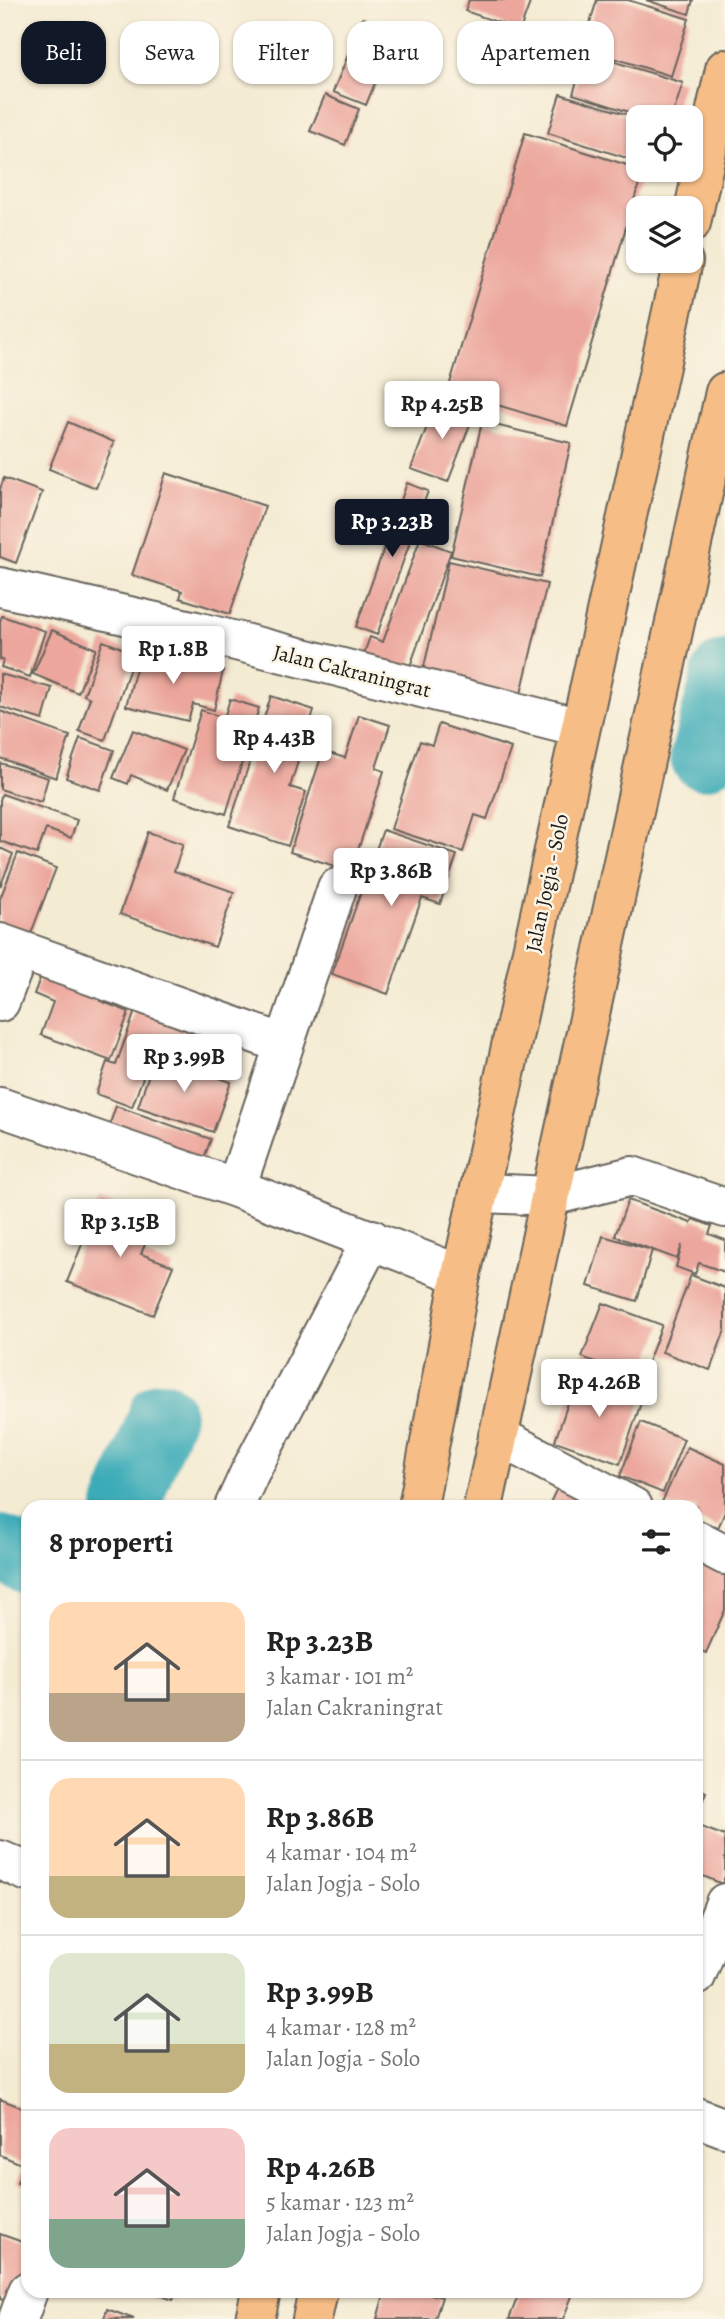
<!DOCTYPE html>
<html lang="id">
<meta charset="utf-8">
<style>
:root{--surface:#fff;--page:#f6f6f6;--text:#222;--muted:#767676;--line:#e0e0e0;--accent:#111827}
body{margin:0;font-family:Alegreya,serif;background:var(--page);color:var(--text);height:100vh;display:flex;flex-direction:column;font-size:26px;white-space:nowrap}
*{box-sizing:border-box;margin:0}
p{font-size:23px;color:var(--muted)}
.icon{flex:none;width:38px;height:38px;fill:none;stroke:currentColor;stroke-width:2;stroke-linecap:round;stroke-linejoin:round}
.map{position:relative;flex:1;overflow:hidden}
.details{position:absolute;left:21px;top:1500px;width:682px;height:798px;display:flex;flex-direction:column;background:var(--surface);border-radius:21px;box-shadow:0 2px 5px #0004}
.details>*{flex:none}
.guide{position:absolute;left:21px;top:21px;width:684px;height:63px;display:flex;gap:14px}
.controls{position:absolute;left:626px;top:105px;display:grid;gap:14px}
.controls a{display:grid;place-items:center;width:77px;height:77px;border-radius:14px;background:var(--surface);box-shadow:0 2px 5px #0004;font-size:35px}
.price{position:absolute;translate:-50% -60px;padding:0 16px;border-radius:7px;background:#fff;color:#222;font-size:23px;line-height:46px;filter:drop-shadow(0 2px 4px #0008)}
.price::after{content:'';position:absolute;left:50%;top:42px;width:21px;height:16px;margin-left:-10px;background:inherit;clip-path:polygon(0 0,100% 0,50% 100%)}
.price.current{background:var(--accent);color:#fff}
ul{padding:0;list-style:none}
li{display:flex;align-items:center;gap:21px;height:175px;padding:0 28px}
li+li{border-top:2px solid var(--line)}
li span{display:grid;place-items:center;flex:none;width:196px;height:140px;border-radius:21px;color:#555}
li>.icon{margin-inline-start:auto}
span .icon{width:84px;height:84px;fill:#fffc;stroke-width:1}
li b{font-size:30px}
h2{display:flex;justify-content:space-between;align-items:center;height:84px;padding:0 28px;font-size:30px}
.tag{padding:0 24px;border-radius:21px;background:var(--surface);box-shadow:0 2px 5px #0004;font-size:24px;line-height:63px}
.tag.current{background:var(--accent);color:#fff}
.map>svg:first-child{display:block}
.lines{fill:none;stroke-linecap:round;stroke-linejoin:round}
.river{stroke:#3aabb7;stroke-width:66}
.building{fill:#eca69c}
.street-casing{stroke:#68645c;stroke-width:42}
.highway-casing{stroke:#68645c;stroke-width:42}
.street{stroke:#fff;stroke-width:38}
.highway{stroke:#f6be86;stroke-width:38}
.labels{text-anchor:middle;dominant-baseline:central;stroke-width:5;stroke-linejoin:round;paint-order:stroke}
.street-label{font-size:21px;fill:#1c1c1c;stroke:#fcf5e5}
</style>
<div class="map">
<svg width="725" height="2319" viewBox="0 0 725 2319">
<rect width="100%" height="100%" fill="#fcf5e5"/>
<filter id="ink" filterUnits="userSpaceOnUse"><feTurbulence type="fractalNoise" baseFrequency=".0143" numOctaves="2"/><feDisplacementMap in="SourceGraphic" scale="14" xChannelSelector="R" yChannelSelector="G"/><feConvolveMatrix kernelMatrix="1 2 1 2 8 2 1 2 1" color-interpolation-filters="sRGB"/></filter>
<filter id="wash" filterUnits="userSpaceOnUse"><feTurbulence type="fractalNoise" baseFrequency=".00686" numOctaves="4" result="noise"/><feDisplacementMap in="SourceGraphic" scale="28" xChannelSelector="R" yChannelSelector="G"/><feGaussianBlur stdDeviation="1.57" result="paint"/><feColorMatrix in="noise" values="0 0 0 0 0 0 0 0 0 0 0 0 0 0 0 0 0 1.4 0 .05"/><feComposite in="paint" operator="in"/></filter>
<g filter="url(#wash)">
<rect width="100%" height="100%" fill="#f4ebd3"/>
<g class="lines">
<path class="river" d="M703,757l22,-84
M126,1507l36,-93
M0,1548l28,14"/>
</g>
<g id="blocks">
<path class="building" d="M469,0h62l-11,30 -55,-19z
M597,0h31l61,19 -18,57 -89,-28z
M646,0h47l-4,14z
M363,18l33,14 -30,73 -33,-13z
M586,53l97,30 -11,34h-27l-72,-23z
M560,94l79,24v44l-91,-29z
M325,95l34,14 -14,36 -35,-14z
M525,133l118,37 -76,256 -119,-36z
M437,400l37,14 -26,68 -37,-13z
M68,422l46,20 -18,46 -47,-19z
M482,422l89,21 -31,134 -89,-21z
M166,473l99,33 -35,108 -50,-16 2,-7 -50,-16z
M4,478l38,14 -26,71 -16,-6v-68z
M407,483l21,8 -51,144 -21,-8z
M420,539l31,12 -43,121 -45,-16 7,-19 13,5z
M449,561l98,23 -27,114 -98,-23z
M2,616l43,15 -15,46 -29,-10 2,-7 -3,-1v-38z
M52,630l44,19 -18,44 -45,-19z
M103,641l32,12 -30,87 -26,-9 11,-33 -6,-3z
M141,650l82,21 -9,39 -21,-6 -5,17 -62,-15z
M0,674l52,14 -9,32 -43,-13z
M271,696l43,14 -24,77 16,5 -18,54 -59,-20z
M230,699l29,9 -33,106 -52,-16 27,-88 23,8z
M0,711l70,25 -14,42 -56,-20z
M359,715l31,10 -14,43 8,3 -33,100 -61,-19 33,-101 22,7z
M439,724l72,24 -24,71 -12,-4 -12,37 -72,-23 29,-88 12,4z
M133,730l51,20 -17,40 -36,-15 -3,9 -15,-6z
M80,738l34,12 -14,40 -34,-12z
M0,763l48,15 -7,24 -41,-13z
M2,794l75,26 -6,18 -25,-9 -9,25 -37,-13v-41z
M383,830l74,25 -17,49 -18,-6 -34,96 -56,-20z
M148,832l35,12 -9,27 60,21 -19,55 -95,-33z
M0,848l13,6 -13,33z
M18,853l38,15 -26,68 -30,-12v-25z
M47,960l60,22 -7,19 29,11 -18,49 -70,-26 12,-33 -19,-8z
M140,997l81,30 -9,26 -31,-12 -7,20 -22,-8 -20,54 -36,-13 11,-32 9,3z
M155,1056l76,26 -18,50 -75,-25z
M116,1106l95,33 -13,35 -94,-33z
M100,1199l55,21 -14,34 32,12 -20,49 -86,-33z
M628,1200l63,23 2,-4 19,7 -3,8 16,6v32l-26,-9 -4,11 -19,-7 6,-22 -5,14 -62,-23z
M603,1236l49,14 -15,51 -49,-15z
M691,1275l34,13v42l-15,40 -48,-18z
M603,1303l59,22 -21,55 -59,-23z
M578,1374l65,23 -23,67 -65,-23z
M641,1422l43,17 -21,54 -43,-17z
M687,1447l38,17v48l-7,16 -22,-10v-11h-24l-10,-5z
M557,1488l42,19h-51z
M696,1557l29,13v40l-19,43 -10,-4z
M696,1788l10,4 -9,23h-1z
M696,1825l29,11v40l-3,8 -26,-11z
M0,2099l28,11v77l-11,-4 7,-18 -24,-10z
M0,2234l28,10v24l-13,36 -15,-5z
M148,2291h29l-4,9z
M385,2291h35l22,6 -7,22h-58z
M520,2291h54l-11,28h-54z
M107,2309l27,10h-30z"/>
</g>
</g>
<g filter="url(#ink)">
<use href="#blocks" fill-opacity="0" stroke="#68645c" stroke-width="2"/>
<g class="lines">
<g class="street-casing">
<path id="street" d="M0,587l196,44 384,97
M337,888l-101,300 225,87
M0,943l284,101
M0,1002l20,-52
M0,1107l236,81
M480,1193l71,3 81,-20 93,32
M498,1436l135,71
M234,1507l16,-35 122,-233
M696,1540l29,15
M0,1860l28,12
M696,1976l29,-73
M696,2117l29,11
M18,2319l10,-28"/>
</g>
<g class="highway-casing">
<path id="highway" d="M691,223l34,-154
M418,1507l43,-232 222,-1014
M483,1507l242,-1115
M255,2319l6,-28
M312,2319l6,-28"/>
</g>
<use href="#street" class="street"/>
<use href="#highway" class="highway"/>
</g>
</g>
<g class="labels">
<g class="street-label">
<text transform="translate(352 671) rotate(14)">Jalan Cakraningrat</text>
<text transform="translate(547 883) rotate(-78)">Jalan Jogja - Solo</text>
</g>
</g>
</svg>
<div class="controls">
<a><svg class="icon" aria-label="locate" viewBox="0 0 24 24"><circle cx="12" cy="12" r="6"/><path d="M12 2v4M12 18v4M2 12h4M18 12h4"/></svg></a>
<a><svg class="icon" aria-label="layers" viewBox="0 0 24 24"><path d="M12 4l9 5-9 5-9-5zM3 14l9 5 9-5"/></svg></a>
</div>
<b class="price" style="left:442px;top:441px">Rp 4.25B</b>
<b class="price current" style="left:392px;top:559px">Rp 3.23B</b>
<b class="price" style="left:173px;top:686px">Rp 1.8B</b>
<b class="price" style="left:274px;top:775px">Rp 4.43B</b>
<b class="price" style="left:391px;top:908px">Rp 3.86B</b>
<b class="price" style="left:184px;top:1094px">Rp 3.99B</b>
<b class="price" style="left:120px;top:1259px">Rp 3.15B</b>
<b class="price" style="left:599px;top:1419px">Rp 4.26B</b>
<div class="guide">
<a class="tag current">Beli</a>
<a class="tag">Sewa</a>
<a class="tag">Filter</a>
<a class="tag">Baru</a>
<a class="tag">Apartemen</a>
</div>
<section class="details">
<h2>8 properti<svg class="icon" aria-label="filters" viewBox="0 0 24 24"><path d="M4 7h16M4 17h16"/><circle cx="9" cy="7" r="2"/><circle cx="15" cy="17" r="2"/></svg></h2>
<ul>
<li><span style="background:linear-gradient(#ffd9b3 65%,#b9a48a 0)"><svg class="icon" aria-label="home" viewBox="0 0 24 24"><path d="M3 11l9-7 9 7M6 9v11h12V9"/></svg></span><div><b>Rp 3.23B</b><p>3 kamar · 101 m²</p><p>Jalan Cakraningrat</p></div></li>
<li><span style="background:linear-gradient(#ffd9b3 70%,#c2b280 0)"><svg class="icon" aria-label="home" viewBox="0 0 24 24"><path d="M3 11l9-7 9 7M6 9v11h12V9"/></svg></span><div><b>Rp 3.86B</b><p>4 kamar · 104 m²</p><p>Jalan Jogja - Solo</p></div></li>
<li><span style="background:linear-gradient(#dfe7d0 65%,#c2b280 0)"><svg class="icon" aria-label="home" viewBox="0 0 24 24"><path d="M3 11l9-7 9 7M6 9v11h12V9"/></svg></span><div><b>Rp 3.99B</b><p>4 kamar · 128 m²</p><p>Jalan Jogja - Solo</p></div></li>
<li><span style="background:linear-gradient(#f6c9c9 65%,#7fa58c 0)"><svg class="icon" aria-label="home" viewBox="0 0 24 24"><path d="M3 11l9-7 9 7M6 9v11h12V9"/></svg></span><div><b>Rp 4.26B</b><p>5 kamar · 123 m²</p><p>Jalan Jogja - Solo</p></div></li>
</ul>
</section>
</div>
